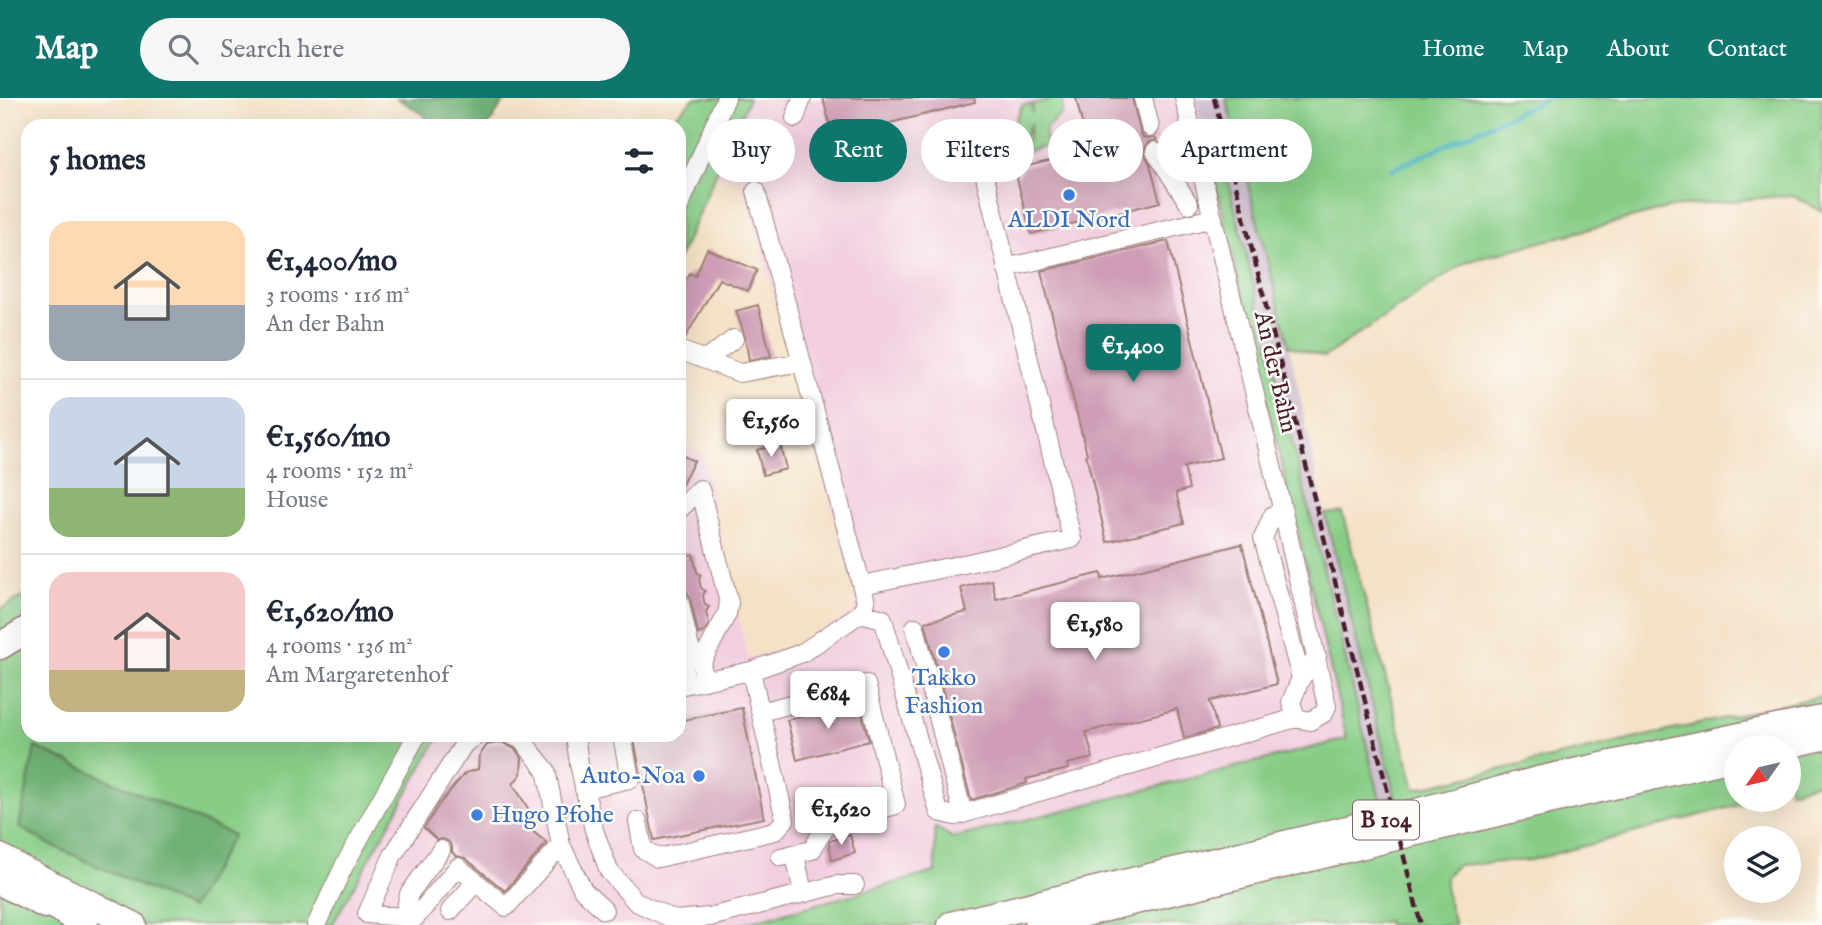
<!DOCTYPE html>
<meta charset="utf-8">
<style>
:root{--surface:#fff;--page:#f6f6f7;--text:#1f2937;--muted:#747a83;--line:#e0e1e3;--accent:#0f766e}
body{margin:0;font-family:"IM FELL English",serif;background:var(--page);color:var(--text);height:100vh;display:flex;flex-direction:column;font-size:26px;white-space:nowrap}
*{box-sizing:border-box;margin:0}
p{font-size:23px;color:var(--muted)}
.icon{flex:none;width:38px;height:38px;fill:none;stroke:currentColor;stroke-width:2;stroke-linecap:round;stroke-linejoin:round}
.map{position:relative;flex:1;overflow:hidden}
.sheet{position:absolute;left:21px;top:21px;width:665px;height:623px;display:flex;flex-direction:column;background:var(--surface);border-radius:21px;box-shadow:0 7px 28px #0002}
.sheet>*{flex:none}
.guide{position:absolute;left:707px;top:21px;width:665px;height:63px;display:flex;gap:14px}
.needle{width:46px;rotate:236deg}
.controls{position:absolute;left:1724px;top:637px;display:grid;gap:14px}
.controls a{display:grid;place-items:center;width:77px;height:77px;border-radius:50%;background:var(--surface);box-shadow:0 7px 28px #0002;font-size:35px}
.price{position:absolute;translate:-50% -60px;padding:0 16px;border-radius:7px;background:#fff;color:#222;font-size:23px;line-height:46px;filter:drop-shadow(0 2px 4px #0008)}
.price::after{content:'';position:absolute;left:50%;top:42px;width:21px;height:16px;margin-left:-10px;background:inherit;clip-path:polygon(0 0,100% 0,50% 100%)}
.price.current{background:var(--accent);color:#fff}
ul{padding:0;list-style:none}
li{display:flex;align-items:center;gap:21px;height:175px;padding:0 28px}
li+li{border-top:2px solid var(--line)}
li span{display:grid;place-items:center;flex:none;width:196px;height:140px;border-radius:21px;color:#555}
li>.icon{margin-inline-start:auto}
span .icon{width:84px;height:84px;fill:#fffc;stroke-width:1}
li b{font-size:30px}
h2{display:flex;justify-content:space-between;align-items:center;height:84px;padding:0 28px;font-size:30px}
.pill{padding:0 24px;border-radius:32px;background:var(--surface);box-shadow:0 7px 28px #0002;font-size:24px;line-height:63px}
.pill.current{background:var(--accent);color:#fff}
header{display:flex;align-items:center;gap:42px;box-sizing:border-box;height:98px;padding:0 35px;background:var(--accent);color:#fff}
header strong{font-size:33px}
nav{display:flex;gap:38px;margin-inline-start:auto;font-size:24px}
.search{width:490px;height:63px;background:var(--page);display:flex;align-items:center;gap:18px;box-sizing:border-box;padding:0 24px;border-radius:38px;color:var(--muted);font-size:26px}
.map>svg:first-child{display:block}
.built{fill:#f2cfe0}
.industrial{fill:#cfbdcf}
.green{fill:#88cd87;stroke:#697659;stroke-width:2}
.forest{fill:#6eb074;stroke:#5c6850;stroke-width:2}
.lines{fill:none;stroke-linecap:round;stroke-linejoin:round}
.stream{stroke:#47b3c3;stroke-width:4.5}
.building{fill:#cf9db6}
.minor-casing{stroke:#9f8079;stroke-width:20}
.highway-casing{stroke:#9f8079;stroke-width:29}
.minor{stroke:#fff;stroke-width:18}
.highway{stroke:#fff;stroke-width:26}
.rail{stroke:#4a1f2b;stroke-width:4.5;stroke-dasharray:10 5;stroke-linecap:butt}
.shop-dot{fill:#3f7fe0;stroke:#fdfcf7;stroke-width:2.5}
.labels{text-anchor:middle;dominant-baseline:central;stroke-width:5;stroke-linejoin:round;paint-order:stroke}
.shield{fill:#fdfcf7;stroke:#806168;stroke-width:2}
.shield-label{font-size:23px;font-weight:bold;fill:#4a1f2b}
.shop-label{font-size:24px;fill:#366cbe;stroke:#fdfcf7}
.street-label{font-size:24px;fill:#4a1f2b;stroke:#fdfcf7}
</style>
<header>
<strong>Map</strong>
<div class="search"><svg class="icon" aria-label="search" viewBox="0 0 24 24"><circle cx="10" cy="10" r="6"/><path d="M15 15l6 6"/></svg>Search here</div>
<nav><a>Home</a><a>Map</a><a>About</a><a>Contact</a></nav>
</header>
<div class="map">
<svg width="1822" height="827" viewBox="0 0 1822 827">
<rect width="100%" height="100%" fill="#fdfcf7"/>
<filter id="ink" filterUnits="userSpaceOnUse"><feTurbulence type="fractalNoise" baseFrequency=".0143" numOctaves="2"/><feDisplacementMap in="SourceGraphic" scale="14" xChannelSelector="R" yChannelSelector="G"/><feConvolveMatrix kernelMatrix="1 2 1 2 8 2 1 2 1" color-interpolation-filters="sRGB"/></filter>
<filter id="wash" filterUnits="userSpaceOnUse"><feTurbulence type="fractalNoise" baseFrequency=".00686" numOctaves="4" result="noise"/><feDisplacementMap in="SourceGraphic" scale="28" xChannelSelector="R" yChannelSelector="G"/><feGaussianBlur stdDeviation="1.57" result="paint"/><feColorMatrix in="noise" values="0 0 0 0 0 0 0 0 0 0 0 0 0 0 0 0 0 1.4 0 .05"/><feComposite in="paint" operator="in"/></filter>
<g filter="url(#wash)">
<rect width="100%" height="100%" fill="#f4e2c7"/>
<path class="built" d="M749,0h445l153,641 -394,99 -18,-11v45l-195,53h-408l108,-190h239v-294l23,13 46,204 47,-11 59,-35 3,-11 -114,-419 -28,-7z"/>
<path class="industrial" d="M1194,0h32l63,248 36,168 70,281 -15,5 -166,-677 -12,3z"/>
<path class="green" d="M694,0h55l-70,160v-91l2,-4 -2,-1v-36h-13z
M1055,0h7l1,14c-12,16 -22,7 -16,34l-23,6 7,-29c-5,9 -8,21 -19,24l-4,-2 -4,-10 11,-14 7,-16 9,-1 1,9 1,-9z
M1226,0h596v113l-31,-16 -119,12 -206,55 -142,95 -35,-11z
M1214,25l166,677 15,-5 -70,-281 17,-2 73,277 388,-89 19,-3v85l-33,9 -1,-44h-52v53h21l-226,60 -74,5 -11,11v16l9,33h-67l-1,-4 -18,4h-629l195,-53v-45l18,11 394,-99 -145,-613z
M28,496v141h412l-108,190h-332v-316z"/>
<path class="forest" d="M397,0h109l-18,28h-64l2,-10z
M35,649l198,88 -42,74 -142,-65 -30,-17z"/>
<g class="lines">
<path class="stream" d="M1391,72l158,-72"/>
</g>
<g id="blocks">
<path class="building" d="M823,0h151l1,4 -142,35z
M1076,0h56l9,36 2,3 4,1 8,-1 2,3 -9,2 -4,9 6,13 10,38 -129,32 -14,-56 6,-11 89,-21 -29,-19z
M1168,143l53,217 -37,9 5,22 -13,4 8,30 -77,19 -21,-87 1,-1 -46,-183z
M707,151l50,21 -9,21 -29,-12 -35,61 -5,-1v-47l11,-19 5,3z
M758,207l13,51 -22,4 -4,-23 -9,-26z
M780,346l6,25 -23,6 -6,-25z
M679,356l15,7 -15,29z
M1242,446l35,140 -67,17 7,28 -33,9 -7,-29 -91,23 7,26 -26,6 1,5 -42,10 1,4 -56,17 -46,-178 42,-10 -6,-24 31,-8 4,19 105,-26 1,6z
M693,456l4,18 4,3 -2,4 2,9 4,3 -2,5 2,9 4,2 -3,5 3,12 -5,8 -6,2 -8,-37 -2,-4 -5,-3 -4,-11v-22z
M859,604l10,39 -72,19 -10,-40z
M742,610l22,110 -110,22 -21,-105h46v-14z
M502,644l13,7 7,9 -1,16 -8,10 16,26 -9,11 27,22 -42,48 -40,-33 -9,-2 -4,-4v-6l-4,-5 -5,-2 -6,1 -13,-12 16,-25 25,-30 13,-4 1,-13 8,-11z
M850,737l5,18 -23,7 -3,-17 1,-2z"/>
</g>
</g>
<g filter="url(#ink)">
<use href="#blocks" fill-opacity="0" stroke="#9f8079" stroke-width="2"/>
<g class="lines">
<g class="minor-casing">
<path id="minor" d="M1143,0l7,29
M1184,0l99,414 44,194 -3,7 -14,8 -14,-3 -5,-16 10,-24 16,-21
M795,20l7,-20
M1155,53l34,53
M756,93l110,411 -5,11
M679,109l47,-109
M1006,170l207,-50
M679,252l61,23 61,-11
M705,262l29,-21
M679,412l21,-21 29,114 -2,11 -26,49 4,18
M1283,414l-10,3 -10,23 38,140
M862,487l111,-23 99,-23 -96,-400
M679,502l11,48 11,15
M861,515l22,6 56,193 16,4 341,-98
M915,529l48,187
M679,551l8,35
M679,588l72,-15 51,-18 59,-40
M761,614l105,-28 30,121 -66,18 -11,14 -7,13 -31,7
M478,637l-14,9 -71,111 -26,59 48,4 43,-51 48,40 55,-62
M511,637l11,5 24,30 15,75 22,45 21,20
M575,637l4,29 15,66 15,41 27,31 39,18 35,-3 127,-32h18
M584,691l46,-10 -7,-38
M638,723l5,28 15,9 117,-27 10,-11 -34,-149
M795,757l8,38
M450,813l26,-29
M404,819l5,-23 32,-44
M316,827l28,-59 73,-131"/>
</g>
<g class="highway-casing">
<path id="highway" d="M0,548l28,-17
M1779,649l43,-10
M0,759l21,12 112,56
M0,784l45,23
M31,793l54,34
M951,827l446,-108 141,-37 239,-52 45,-9
M1037,827l375,-92 324,-76"/>
</g>
<use href="#minor" class="minor"/>
<use href="#highway" class="highway"/>
<path class="rail" d="M1214,0l207,827"/>
</g>
</g>
<g class="shop-dot">
<circle cx="1069" cy="97" r="7"/>
<circle cx="944" cy="554" r="7"/>
<circle cx="699" cy="678" r="7"/>
<circle cx="477" cy="717" r="7"/>
</g>
<g class="labels">
<rect class="shield" x="1353" y="702.5" width="66" height="39" rx="5"/>
<g class="shield-label">
<text x="1386" y="722">B 104</text>
</g>
<g class="shop-label">
<text x="1069" y="122">ALDI Nord</text>
<text x="944" y="580">Takko<tspan x="944" dy="28">Fashion</tspan></text>
<text x="685" y="678" text-anchor="end">Auto-Noa</text>
<text x="491" y="717" text-anchor="start">Hugo Pfohe</text>
</g>
<g class="street-label">
<text transform="translate(1275 274) rotate(77)">An der Bahn</text>
</g>
</g>
</svg>
<div class="controls">
<a><svg class="needle" viewBox="-14 -14 28 28"><path d="M0-13l5 13h-10z" fill="#e53935"/><path d="M0 13l5-13h-10z" fill="#747a83"/></svg></a>
<a><svg class="icon" aria-label="layers" viewBox="0 0 24 24"><path d="M12 4l9 5-9 5-9-5zM3 14l9 5 9-5"/></svg></a>
</div>
<b class="price current" style="left:1133px;top:286px">€1,400</b>
<b class="price" style="left:771px;top:361px">€1,560</b>
<b class="price" style="left:1095px;top:564px">€1,580</b>
<b class="price" style="left:828px;top:633px">€684</b>
<b class="price" style="left:841px;top:749px">€1,620</b>
<div class="guide">
<a class="pill">Buy</a>
<a class="pill current">Rent</a>
<a class="pill">Filters</a>
<a class="pill">New</a>
<a class="pill">Apartment</a>
</div>
<section class="sheet">
<h2>5 homes<svg class="icon" aria-label="filters" viewBox="0 0 24 24"><path d="M4 7h16M4 17h16"/><circle cx="9" cy="7" r="2"/><circle cx="15" cy="17" r="2"/></svg></h2>
<ul>
<li><span style="background:linear-gradient(#ffd9b3 60%,#9aa5b1 0)"><svg class="icon" aria-label="home" viewBox="0 0 24 24"><path d="M3 11l9-7 9 7M6 9v11h12V9"/></svg></span><div><b>€1,400/mo</b><p>3 rooms · 116 m²</p><p>An der Bahn</p></div></li>
<li><span style="background:linear-gradient(#c9d6e8 65%,#8fb573 0)"><svg class="icon" aria-label="home" viewBox="0 0 24 24"><path d="M3 11l9-7 9 7M6 9v11h12V9"/></svg></span><div><b>€1,560/mo</b><p>4 rooms · 152 m²</p><p>House</p></div></li>
<li><span style="background:linear-gradient(#f6c9c9 70%,#c2b280 0)"><svg class="icon" aria-label="home" viewBox="0 0 24 24"><path d="M3 11l9-7 9 7M6 9v11h12V9"/></svg></span><div><b>€1,620/mo</b><p>4 rooms · 136 m²</p><p>Am Margaretenhof</p></div></li>
</ul>
</section>
</div>
